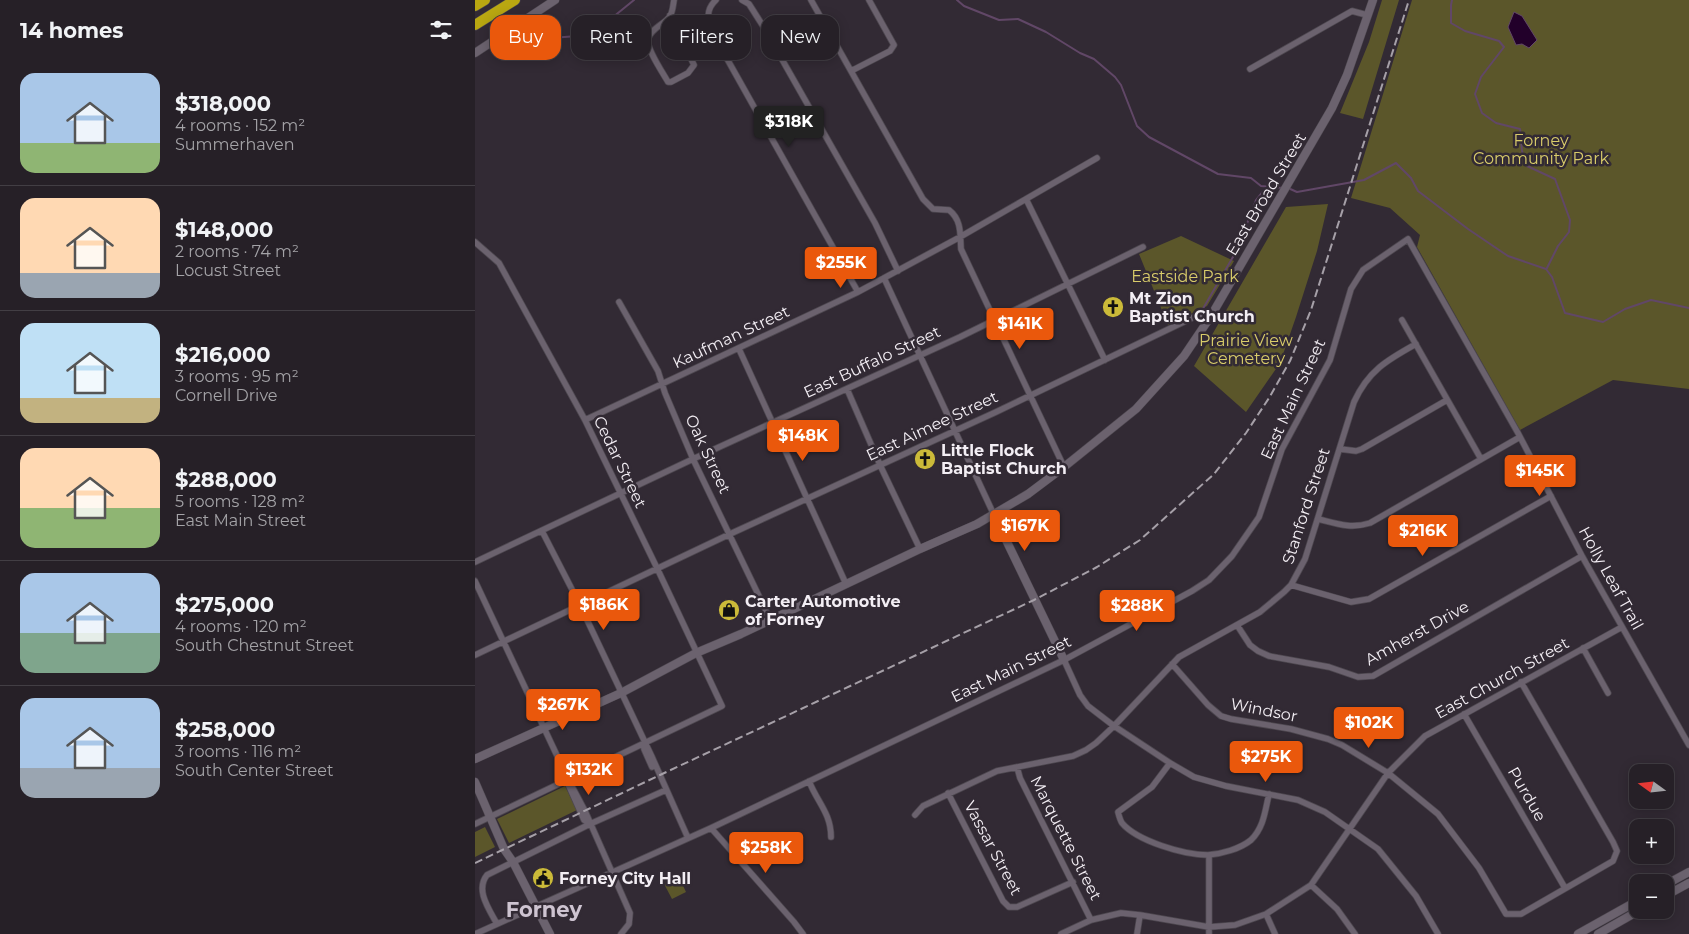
<!DOCTYPE html>
<meta charset="utf-8">
<style>
:root{--surface:#262027;--page:#2e282f;--text:#f1f3f6;--muted:#a4a3a7;--line:#423e44;--accent:#ea580c}
body{margin:0;font-family:Montserrat,sans-serif;background:var(--page);color:var(--text);height:100vh;display:flex;flex-direction:column;font-size:19px;white-space:nowrap}
*{box-sizing:border-box;margin:0}
p{font-size:16px;color:var(--muted)}
.icon{flex:none;width:28px;height:28px;fill:none;stroke:currentColor;stroke-width:2;stroke-linecap:round;stroke-linejoin:round}
.map{position:relative;flex:1;overflow:hidden}
.drawer{display:flex;flex-direction:column;background:var(--surface);width:475px}
.drawer>*{flex:none}
.guide{position:absolute;left:15px;top:15px;width:475px;height:45px;display:flex;gap:10px}
.needle{width:32px;rotate:285deg}
.fabs{position:absolute;left:1154px;top:764px;display:grid;gap:10px}
.fabs a{display:grid;place-items:center;width:45px;height:45px;border-radius:10px;background:var(--surface);box-shadow:0 2px 12px #0003,0 0 0 1px var(--line);font-size:25px}
.price{position:absolute;translate:-50% -42px;padding:0 11px;border-radius:5px;background:var(--accent);color:#fff;font-size:16px;line-height:32px;filter:drop-shadow(0 1px 2px #0008)}
.price::after{content:'';position:absolute;left:50%;top:30px;width:15px;height:11px;margin-left:-8px;background:inherit;clip-path:polygon(0 0,100% 0,50% 100%)}
.price.active{background:#222;color:#fff}
ul{padding:0;list-style:none}
li{display:flex;align-items:center;gap:15px;height:125px;padding:0 20px}
li+li{border-top:1px solid var(--line)}
li span{display:grid;place-items:center;flex:none;width:140px;height:100px;border-radius:15px;color:#555}
li>.icon{margin-inline-start:auto}
span .icon{width:60px;height:60px;fill:#fffc;stroke-width:1}
li b{font-size:21px}
h2{display:flex;justify-content:space-between;align-items:center;height:60px;padding:0 20px;font-size:21px}
.chip{padding:0 18px;border-radius:15px;background:var(--surface);box-shadow:0 2px 12px #0003,0 0 0 1px var(--line);font-size:18px;line-height:45px}
.chip.active{background:var(--accent);color:#fff}
main{display:flex;flex:1;min-height:0}
.map>svg:first-child{display:block}
.green{fill:#5b562a}
.water{fill:#22002a;stroke:#614767}
.lines{fill:none;stroke-linecap:round;stroke-linejoin:round}
.stream{stroke:#614767;stroke-width:2}
.street-casing{stroke:#4e4850;stroke-width:7}
.secondary-casing{stroke:#4e4850;stroke-width:9}
.highway-casing{stroke:#4e4850;stroke-width:11}
.street{stroke:#6b626e;stroke-width:5.5}
.secondary{stroke:#6b626e;stroke-width:8}
.highway{stroke:#b9a711;stroke-width:10}
.rail{stroke:#a6a0a8;stroke-width:2;stroke-dasharray:8 4;stroke-linecap:butt}
.labels{text-anchor:middle;dominant-baseline:central;stroke-width:5;stroke-linejoin:round;paint-order:stroke}
.park-label{font-size:16px;fill:#d9cc6a;stroke:#322a34}
.street-label{font-size:16px;fill:#f3eef4;stroke:#322a34}
.poi-label{font-size:16px;font-weight:bold;fill:#f3eef4;stroke:#322a34;text-anchor:start}
.district-label{font-size:21px;font-weight:bold;fill:#cec4d1;stroke:#322a34}
</style>
<main>
<section class="drawer">
<h2>14 homes<svg class="icon" aria-label="filters" viewBox="0 0 24 24"><path d="M4 7h16M4 17h16"/><circle cx="9" cy="7" r="2"/><circle cx="15" cy="17" r="2"/></svg></h2>
<ul>
<li><span style="background:linear-gradient(#a9c7e8 70%,#8fb573 0)"><svg class="icon" aria-label="home" viewBox="0 0 24 24"><path d="M3 11l9-7 9 7M6 9v11h12V9"/></svg></span><div><b>$318,000</b><p>4 rooms · 152 m²</p><p>Summerhaven</p></div></li>
<li><span style="background:linear-gradient(#ffd9b3 75%,#9aa5b1 0)"><svg class="icon" aria-label="home" viewBox="0 0 24 24"><path d="M3 11l9-7 9 7M6 9v11h12V9"/></svg></span><div><b>$148,000</b><p>2 rooms · 74 m²</p><p>Locust Street</p></div></li>
<li><span style="background:linear-gradient(#bfe0f5 75%,#c2b280 0)"><svg class="icon" aria-label="home" viewBox="0 0 24 24"><path d="M3 11l9-7 9 7M6 9v11h12V9"/></svg></span><div><b>$216,000</b><p>3 rooms · 95 m²</p><p>Cornell Drive</p></div></li>
<li><span style="background:linear-gradient(#ffd9b3 60%,#8fb573 0)"><svg class="icon" aria-label="home" viewBox="0 0 24 24"><path d="M3 11l9-7 9 7M6 9v11h12V9"/></svg></span><div><b>$288,000</b><p>5 rooms · 128 m²</p><p>East Main Street</p></div></li>
<li><span style="background:linear-gradient(#a9c7e8 60%,#7fa58c 0)"><svg class="icon" aria-label="home" viewBox="0 0 24 24"><path d="M3 11l9-7 9 7M6 9v11h12V9"/></svg></span><div><b>$275,000</b><p>4 rooms · 120 m²</p><p>South Chestnut Street</p></div></li>
<li><span style="background:linear-gradient(#a9c7e8 70%,#9aa5b1 0)"><svg class="icon" aria-label="home" viewBox="0 0 24 24"><path d="M3 11l9-7 9 7M6 9v11h12V9"/></svg></span><div><b>$258,000</b><p>3 rooms · 116 m²</p><p>South Center Street</p></div></li>
</ul>
</section>
<div class="map">
<svg width="1214" height="934" viewBox="0 0 1214 934">
<rect width="100%" height="100%" fill="#322a34"/>
<path class="green" d="M907,0h17l-36,119 -23,-6 29,-71z
M937,0h277v389l-76,-9 -93,50 -103,-183 3,-12 -30,-27 -39,-10z
M853,204l-11,47 -21,66 -16,46 -34,49 -52,-46 92,-159z
M706,236l53,25 -27,45 -39,19 -29,-71z
M90,786l12,24 -68,33 -12,-24z
M10,827l10,20 -20,10v-25z
M202,873l9,19 -14,7 -10,-19z"/>
<path class="water" d="M1039,12l8,4 15,24 -8,8 -7,-4 -6,1 -8,-18z"/>
<g class="lines">
<path class="stream" d="M482,0l7,6 35,14 19,-1 28,13 34,21 14,6 21,18 6,8 16,41 12,11 69,37 33,4 10,8 22,2
M977,0l-1,5v18l14,8 34,10 5,6 -23,30 -6,17 7,19 14,10 24,6 2,22 5,15 28,13 15,41 -1,12 -11,14 -11,22
M21,24l4,6
M32,37l6,9 38,-8 40,-3 43,-35
M813,188l9,4 67,-12 32,-17 15,15 7,13 50,38 40,27 38,13 6,8 13,36 38,9 22,-13 26,-9 38,8
M726,312l36,-62 19,-50 8,-10 4,1 2,-3"/>
<g class="street-casing">
<path id="street" d="M241,0c-11,10 -8,20 -4,32l146,260
M267,0l7,4 14,22 112,197 23,48
M336,0l112,199 10,10 16,1c13,10 11,25 12,39l103,218
M195,15l24,50 -6,8 -17,9h-3c-5,-9 -22,-34 -20,-43 3,-11 17,-15 22,-23 3,-5 3,-11 4,-16
M775,69l102,-58 15,4
M376,71l39,-20 4,-6 -25,-45
M551,199l79,161
M0,242l24,21 86,157 72,148 65,138 -247,118
M409,278l110,237
M144,302l39,69 7,22 28,66 77,160
M927,320l79,139
M264,349l107,235
M372,389l33,76 40,84
M110,420l273,-128 102,-55 137,-79
M865,449l16,2 6,-2 85,-49
M843,519c20,5 33,10 52,4l150,-86
M67,531l38,74 72,152 36,81
M0,562l218,-103 267,-122 183,-90
M0,581l93,198 17,32 45,102 -1,11 -8,10
M816,585l60,17 18,-3 182,-103
M762,625l13,20 8,6 11,5 60,11 29,10 15,-1 209,-120
M1108,648l25,45
M0,655l255,-121 266,-122 200,-96h15
M589,660l16,35 8,11 26,20 56,37 24,14 32,9 72,14 27,12 53,37 38,47 22,38
M697,664l36,41 13,11 10,3 60,10 37,10 14,6 46,28 50,41 41,54 27,46h15l92,-53 4,-10 -4,-9 -92,-160
M989,714l101,174
M169,743v6l8,18
M695,763l-18,24 -34,25c1,4 2,8 4,11 15,18 62,32 86,32 13,-1 32,-6 43,-15 13,-13 14,-29 18,-46
M542,767l3,11 71,142
M334,781c8,21 22,32 22,56
M93,784l16,36 6,4
M473,793l55,108 6,6h8l56,-25
M440,815l8,-9 74,-35 76,-15 13,-6 10,-7 18,-17 65,-69 81,-45 24,-20 7,-7 14,-26 49,-157c14,-31 33,-42 62,-58
M236,828l83,94 9,12
M734,855v79
M836,885l26,24 18,25
M791,914l9,20
M22,924c-8,-15 -22,-34 -10,-49l103,-51 76,-34
M0,934l236,-106 353,-168 128,-69 17,-11 23,-24 27,-39 23,-68 48,-89 21,-71 12,-19 45,-31 110,194 64,123 107,189
M586,934l30,-14 30,-7 19,2 69,12 26,-2 31,-11 45,-29 77,-112 37,-37 197,-109
M662,934l3,-19"/>
</g>
<g class="secondary-casing">
<path id="secondary" d="M0,53l80,-53
M519,515l70,145
M0,759l146,-66 75,-40 45,-19 179,-85 57,-25 51,-30 36,-27 72,-58 48,-53 27,-40 121,-208 15,-33 26,-75
M0,782l29,67 9,13 37,72
M1190,885l24,-13
M1190,896l24,-13
M1103,934l59,-33
M1123,934l42,-24"/>
</g>
<g class="highway-casing">
<path id="highway" d="M0,6l10,-6
M0,25l40,-25"/>
</g>
<use href="#street" class="street"/>
<use href="#secondary" class="secondary"/>
<use href="#highway" class="highway"/>
<path class="rail" d="M0,863l185,-88 374,-175 63,-33 43,-27 74,-66 32,-41 23,-35 21,-37 21,-51 98,-310"/>
</g>
<defs>
<g id="church-disc" transform="scale(1.125)"><circle r="9.5" fill="#cbba39" stroke="#322a34"/><path d="M-1.2-6h2.4v3.5h3.3v2.4h-3.3V6h-2.4V-.1h-3.3v-2.4h3.3Z" fill="#111"/></g>
<g id="shop-disc" transform="scale(1.125)"><circle r="9.5" fill="#cbba39" stroke="#322a34"/><path d="M-5-2.5h2.3a2.7 3.5 0 0 1 5.4 0H5L5.5 6h-11ZM-1.5-2.5h3a1.5 2.3 0 0 0-3 0Z" fill="#111"/></g>
<g id="civic-disc" transform="scale(1.125)"><circle r="9.5" fill="#cbba39" stroke="#322a34"/><path d="M-.6-6.5H3V-4.5H.6V-3L4-1V1h2V6H-6V1h2V-1L-.6-3ZM-1.2 2.5V6h2.4V2.5Z" fill="#111"/></g>
</defs>
<g fill-rule="evenodd">
<use href="#church-disc" x="638" y="307"/>
<use href="#church-disc" x="450" y="459"/>
<use href="#shop-disc" x="254" y="610"/>
<use href="#civic-disc" x="68" y="878"/>
</g>
<g class="labels">
<g class="park-label">
<text x="1066" y="140">Forney<tspan x="1066" dy="18">Community Park</tspan></text>
<text x="710" y="276">Eastside Park</text>
<text x="771" y="340">Prairie View<tspan x="771" dy="18">Cemetery</tspan></text>
</g>
<g class="street-label">
<text transform="translate(791 194) rotate(-59)">East Broad Street</text>
<text transform="translate(256 337) rotate(-25)">Kaufman Street</text>
<text transform="translate(397 362) rotate(-25)">East Buffalo Street</text>
<text transform="translate(818 399) rotate(-65)">East Main Street</text>
<text transform="translate(457 426) rotate(-25)">East Aimee Street</text>
<text transform="translate(233 454) rotate(65)">Oak Street</text>
<text transform="translate(145 462) rotate(64)">Cedar Street</text>
<text transform="translate(831 506) rotate(-72)">Stanford Street</text>
<text transform="translate(1136 578) rotate(61)">Holly Leaf Trail</text>
<text transform="translate(942 633) rotate(-29)">Amherst Drive</text>
<text transform="translate(536 669) rotate(-26)">East Main Street</text>
<text transform="translate(1027 678) rotate(-29)">East Church Street</text>
<text transform="translate(789 710) rotate(11)">Windsor</text>
<text transform="translate(1052 794) rotate(60)">Purdue</text>
<text transform="translate(591 838) rotate(63)">Marquette Street</text>
<text transform="translate(518 848) rotate(62)">Vassar Street</text>
</g>
<g class="poi-label">
<text x="654" y="298">Mt Zion<tspan x="654" dy="18">Baptist Church</tspan></text>
<text x="466" y="450">Little Flock<tspan x="466" dy="18">Baptist Church</tspan></text>
<text x="270" y="601">Carter Automotive<tspan x="270" dy="18">of Forney</tspan></text>
<text x="84" y="878">Forney City Hall</text>
</g>
<g class="district-label">
<text x="69" y="909">Forney</text>
</g>
</g>
</svg>
<div class="fabs">
<a><svg class="needle" viewBox="-14 -14 28 28"><path d="M0-13l5 13h-10z" fill="#e53935"/><path d="M0 13l5-13h-10z" fill="#a4a3a7"/></svg></a>
<a>+</a>
<a>−</a>
</div>
<b class="price active" style="left:314px;top:148px">$318K</b>
<b class="price" style="left:366px;top:289px">$255K</b>
<b class="price" style="left:545px;top:350px">$141K</b>
<b class="price" style="left:328px;top:462px">$148K</b>
<b class="price" style="left:1065px;top:497px">$145K</b>
<b class="price" style="left:550px;top:552px">$167K</b>
<b class="price" style="left:948px;top:557px">$216K</b>
<b class="price" style="left:129px;top:631px">$186K</b>
<b class="price" style="left:662px;top:632px">$288K</b>
<b class="price" style="left:88px;top:731px">$267K</b>
<b class="price" style="left:894px;top:749px">$102K</b>
<b class="price" style="left:791px;top:783px">$275K</b>
<b class="price" style="left:114px;top:796px">$132K</b>
<b class="price" style="left:291px;top:874px">$258K</b>
<div class="guide">
<a class="chip active">Buy</a>
<a class="chip">Rent</a>
<a class="chip">Filters</a>
<a class="chip">New</a>
</div>
</div>
</main>
